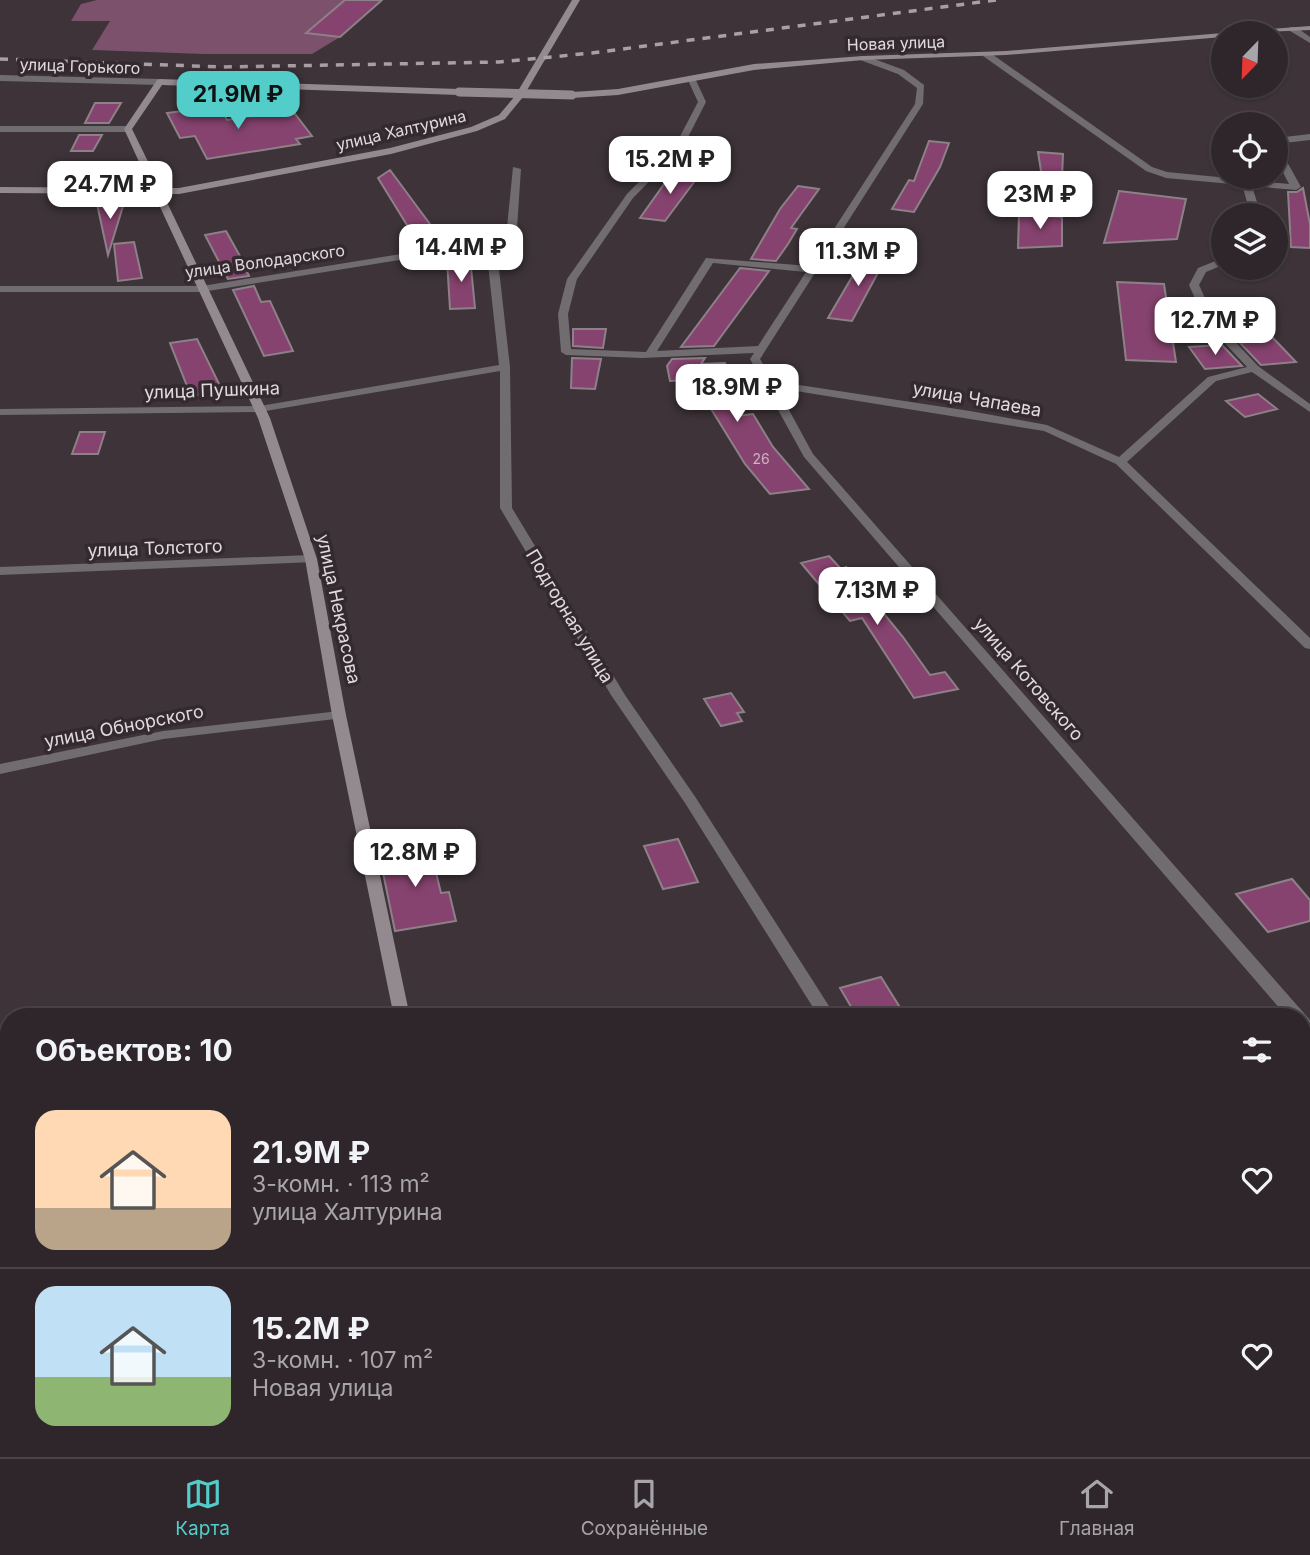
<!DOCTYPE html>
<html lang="ru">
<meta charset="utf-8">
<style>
:root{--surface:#2e262b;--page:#3a3237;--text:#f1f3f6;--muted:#a7a5a9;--line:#494347;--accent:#53cdc9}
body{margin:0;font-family:Inter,sans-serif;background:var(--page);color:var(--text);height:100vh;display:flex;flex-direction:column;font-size:26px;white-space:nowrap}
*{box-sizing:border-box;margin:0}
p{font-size:23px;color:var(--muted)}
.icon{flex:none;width:38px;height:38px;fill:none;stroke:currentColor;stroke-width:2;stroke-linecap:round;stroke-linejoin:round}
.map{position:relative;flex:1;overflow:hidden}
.details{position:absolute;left:0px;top:1008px;width:1311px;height:450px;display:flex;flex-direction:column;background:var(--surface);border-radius:28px 28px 0 0;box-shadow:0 2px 5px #0004,0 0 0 2px var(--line)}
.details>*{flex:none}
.needle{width:46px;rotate:203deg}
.tools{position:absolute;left:1211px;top:21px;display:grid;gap:14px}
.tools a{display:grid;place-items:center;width:77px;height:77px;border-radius:50%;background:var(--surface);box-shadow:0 2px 5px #0004,0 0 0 2px var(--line);font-size:35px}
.price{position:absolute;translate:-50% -60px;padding:0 16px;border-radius:14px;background:#fff;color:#222;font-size:23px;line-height:46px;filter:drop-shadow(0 2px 4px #0008)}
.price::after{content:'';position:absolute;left:50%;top:42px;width:21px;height:16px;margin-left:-10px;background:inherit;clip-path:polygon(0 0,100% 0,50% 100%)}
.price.selected{background:var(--accent);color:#111}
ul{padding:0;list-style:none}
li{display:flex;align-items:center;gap:21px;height:175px;padding:0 35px}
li+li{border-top:2px solid var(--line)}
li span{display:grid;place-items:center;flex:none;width:196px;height:140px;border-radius:21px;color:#555}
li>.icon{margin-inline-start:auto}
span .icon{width:84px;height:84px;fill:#fffc;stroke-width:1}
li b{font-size:30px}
h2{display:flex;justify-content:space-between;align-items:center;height:84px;padding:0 35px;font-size:30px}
.menu{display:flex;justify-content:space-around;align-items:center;height:98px;border-top:2px solid var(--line);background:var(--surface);font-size:19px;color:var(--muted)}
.menu a{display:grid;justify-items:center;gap:4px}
.menu .selected{color:var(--accent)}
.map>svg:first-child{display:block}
.green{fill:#7c516c}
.building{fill:#86436f;stroke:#8c8187;stroke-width:2}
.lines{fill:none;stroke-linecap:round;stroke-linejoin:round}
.street{fill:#716c6f;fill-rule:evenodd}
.secondary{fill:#928a8f;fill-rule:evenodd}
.rail{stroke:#a8a0a4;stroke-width:3.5;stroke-dasharray:8 8;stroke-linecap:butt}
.secondary-bridge{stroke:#928a8f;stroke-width:9}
.labels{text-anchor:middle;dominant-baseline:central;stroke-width:7;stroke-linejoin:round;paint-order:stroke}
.number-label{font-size:14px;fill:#cab4c2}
.far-street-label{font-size:16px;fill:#e0dadd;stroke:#33292f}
.street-label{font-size:18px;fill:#e0dadd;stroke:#33292f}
</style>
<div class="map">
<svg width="1310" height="1457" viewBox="0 0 1310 1457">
<rect width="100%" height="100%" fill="#3d3339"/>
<path class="green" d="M97,0h285l-42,37 -28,17h-108l-112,-4 18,-29h-39l10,-17z"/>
<path class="building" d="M345,0h37l-42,37 -34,-4z
M95,103h26l-12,20h-24z
M220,106l7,14 65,-10 20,26 -16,3 4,5 -93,15 -12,-23 -15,2 -13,-25z
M79,135h23l-9,16h-22z
M929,141l20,2 -9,24 -26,45 -22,-3 17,-29 5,1z
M1038,152l25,2 -1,24 -20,-1z
M390,170l51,69 -23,4 -40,-65z
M674,170l26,4 -35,47 -25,-3z
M798,186l21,3 -28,39 6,1 -9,15 -12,17 -25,-2 29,-50z
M1303,188l7,36v24l-19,-1 -3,-55h9z
M1119,191l67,8 -9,40 -73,4z
M124,203l-16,52 -11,-51z
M1019,214l43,3v29l-44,2z
M226,231l15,27 8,18 -21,3 -23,-44z
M134,242l8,36 -24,3 -4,-37z
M866,253l21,3 -35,65 -24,-3z
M470,257l5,51 -25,1 -3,-49z
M740,268l29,3 -55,75 -33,1z
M1117,282l47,2 12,78 -50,-2z
M254,286l7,16 9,-1 23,50 -29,5 -31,-66z
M573,329h33l-3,19 -30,-2z
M1273,338l23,24 -35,3 -21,-22z
M197,339l25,51 -31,6 -21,-53z
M1222,345l20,21 -37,3 -16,-22z
M572,358l29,1 -6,30 -24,-1z
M705,358l-4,6 24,-1 12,53 16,-2 20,33 36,42 -39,5 -25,-30 -37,-60h-8l-11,-24 -19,1 -3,-15 5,-7z
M1258,394l19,15 -32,8 -19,-16z
M80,432h25l-7,22h-26z
M829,556l13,14 4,-3 57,70 27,38 15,-3 13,17 -44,9 -52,-80 -12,3 -49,-58z
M731,693l13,19 -7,1 5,8 -21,5 -17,-27z
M678,839l20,43 -35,7 -19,-43z
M429,844l12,49 8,-1 7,29 -61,10 -16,-78z
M1292,879l18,21v21l-42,11 -32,-38z
M881,977l25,40h-49l-17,-29z"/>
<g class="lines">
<path class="street" d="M1290,27h6l14,10v6l-20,-12z
M983,52h6l163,115 15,5 122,12 -13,-25v-11l5,3 20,36 -5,3 -44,-4 9,29h-10l-9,-30 -76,-7 -20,-7 -163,-115z
M860,56h6l38,14 20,15 -1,19 -163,255 13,22 197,30 77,14 72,32 89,-80 39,-10 -41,-44 -17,-38 9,-17 25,-10v7l-17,7 -7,13 16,35 43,46 52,38v8l-58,-40 -36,9 -89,81 183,176v11l-5,-1 -189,-184 -72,-33 -267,-43 36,66 497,566v17l-8,-4v-16h-15l-483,-560 -54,-98 4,-6 -112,5 -76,-3 -5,-3 -3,-38 9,-35 60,-85 49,-50 22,-42 -11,-24 1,-2h6l12,26 -23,45 -50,51 -56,81 -9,35 3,35 75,3 60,-94 104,8 105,-162 2,-16 -19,-14 -38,-14zM713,263l93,9 -48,74 -101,5z
M0,75l160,4 4,3 -4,3 -160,-4z
M0,126h128l4,3 -4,3h-128z
M1310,134v6l-34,4v-6z
M513,167l8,2 -4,59 -21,15 14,124 2,141 113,187 71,103 140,219h-17l-134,-214 -74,-108 -111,-187v-137l-240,41 -260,3v-6l260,-3 239,-41 -13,-119 -284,46h-202v-6h202l286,-46 19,-13z
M311,555l4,1 2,3 -2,3 -315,13v-8z
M339,711l7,4 -2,3 -181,21 -163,35v-10l163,-33z
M1090,1449h21l4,8h-21z"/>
<path class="secondary" d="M572,0h8l-57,97 -18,22 -28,12 -86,23 -212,40h-16l107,224 47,141 29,156 64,302h-16l-62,-302 -27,-156 -47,-141 -104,-224 -154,-1v-6l151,1 -27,-59 33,-49 3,-1 299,10 4,3 -4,3 -297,-10 -30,44 29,59h18l211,-40 81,-21 28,-12 16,-19z
M1310,26v4l-73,3 4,-2z
M1223,33v4l-217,18 -143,5 -109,10 -136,25 -46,3 -4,-3 4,-3 46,-3 136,-25 109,-8 143,-5 217,-18h3z
M483,1449h20l1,8h-20z"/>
<path class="rail" d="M0,59l223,8 276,-5 93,-9 404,-53"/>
<path class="secondary-bridge" d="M459,92l113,3"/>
</g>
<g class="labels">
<g class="number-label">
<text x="761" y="458">26</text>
</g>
<g class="far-street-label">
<text transform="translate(896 43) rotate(-2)">Новая улица</text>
<text transform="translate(80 66) rotate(2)">улица Горького</text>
<text transform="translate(401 130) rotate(-13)">улица Халтурина</text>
<text transform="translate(265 261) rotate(-8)">улица Володарского</text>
</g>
<g class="street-label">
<text transform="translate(212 390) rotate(-2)">улица Пушкина</text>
<text transform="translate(977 399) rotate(10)">улица Чапаева</text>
<text transform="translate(155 548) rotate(-2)">улица Толстого</text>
<text transform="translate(339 609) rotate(78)">улица Некрасова</text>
<text transform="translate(570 616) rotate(59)">Подгорная улица</text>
<text transform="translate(1029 679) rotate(49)">улица Котовского</text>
<text transform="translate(124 726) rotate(-11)">улица Обнорского</text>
</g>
</g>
</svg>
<div class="tools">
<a><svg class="needle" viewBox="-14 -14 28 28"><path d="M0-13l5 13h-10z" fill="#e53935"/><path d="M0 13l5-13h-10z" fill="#a7a5a9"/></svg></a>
<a><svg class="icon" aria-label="locate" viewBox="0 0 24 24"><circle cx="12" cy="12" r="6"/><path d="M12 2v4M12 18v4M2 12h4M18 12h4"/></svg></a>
<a><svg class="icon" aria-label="layers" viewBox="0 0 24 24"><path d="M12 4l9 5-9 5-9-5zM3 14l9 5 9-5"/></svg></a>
</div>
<b class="price selected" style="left:238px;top:131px">21.9M ₽</b>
<b class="price" style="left:670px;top:196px">15.2M ₽</b>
<b class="price" style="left:110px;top:221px">24.7M ₽</b>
<b class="price" style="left:1040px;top:231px">23M ₽</b>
<b class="price" style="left:461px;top:284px">14.4M ₽</b>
<b class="price" style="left:858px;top:288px">11.3M ₽</b>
<b class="price" style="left:1215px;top:357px">12.7M ₽</b>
<b class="price" style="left:737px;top:424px">18.9M ₽</b>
<b class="price" style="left:877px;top:627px">7.13M ₽</b>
<b class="price" style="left:415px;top:889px">12.8M ₽</b>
<section class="details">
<h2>Объектов: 10<svg class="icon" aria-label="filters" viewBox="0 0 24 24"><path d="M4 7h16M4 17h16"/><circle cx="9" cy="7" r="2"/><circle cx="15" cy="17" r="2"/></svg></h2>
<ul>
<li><span style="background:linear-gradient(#ffd9b3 70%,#b9a48a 0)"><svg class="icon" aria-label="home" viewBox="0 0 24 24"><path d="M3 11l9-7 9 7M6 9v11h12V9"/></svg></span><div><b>21.9M ₽</b><p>3-комн. · 113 m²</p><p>улица Халтурина</p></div><svg class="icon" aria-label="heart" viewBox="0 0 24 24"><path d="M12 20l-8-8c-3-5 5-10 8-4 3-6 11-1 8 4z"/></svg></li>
<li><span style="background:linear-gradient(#bfe0f5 65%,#8fb573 0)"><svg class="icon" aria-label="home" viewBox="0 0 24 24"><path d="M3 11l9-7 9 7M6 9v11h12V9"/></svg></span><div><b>15.2M ₽</b><p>3-комн. · 107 m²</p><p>Новая улица</p></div><svg class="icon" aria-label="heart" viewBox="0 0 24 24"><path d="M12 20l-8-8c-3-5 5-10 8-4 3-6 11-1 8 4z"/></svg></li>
</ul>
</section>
</div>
<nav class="menu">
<a class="selected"><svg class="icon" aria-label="map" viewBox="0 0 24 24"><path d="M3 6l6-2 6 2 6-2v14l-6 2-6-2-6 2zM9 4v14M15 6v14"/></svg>Карта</a>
<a><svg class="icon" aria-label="saved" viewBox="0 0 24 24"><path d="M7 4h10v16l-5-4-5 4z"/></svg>Сохранённые</a>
<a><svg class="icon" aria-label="home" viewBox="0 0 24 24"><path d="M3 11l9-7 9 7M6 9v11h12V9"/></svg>Главная</a>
</nav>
